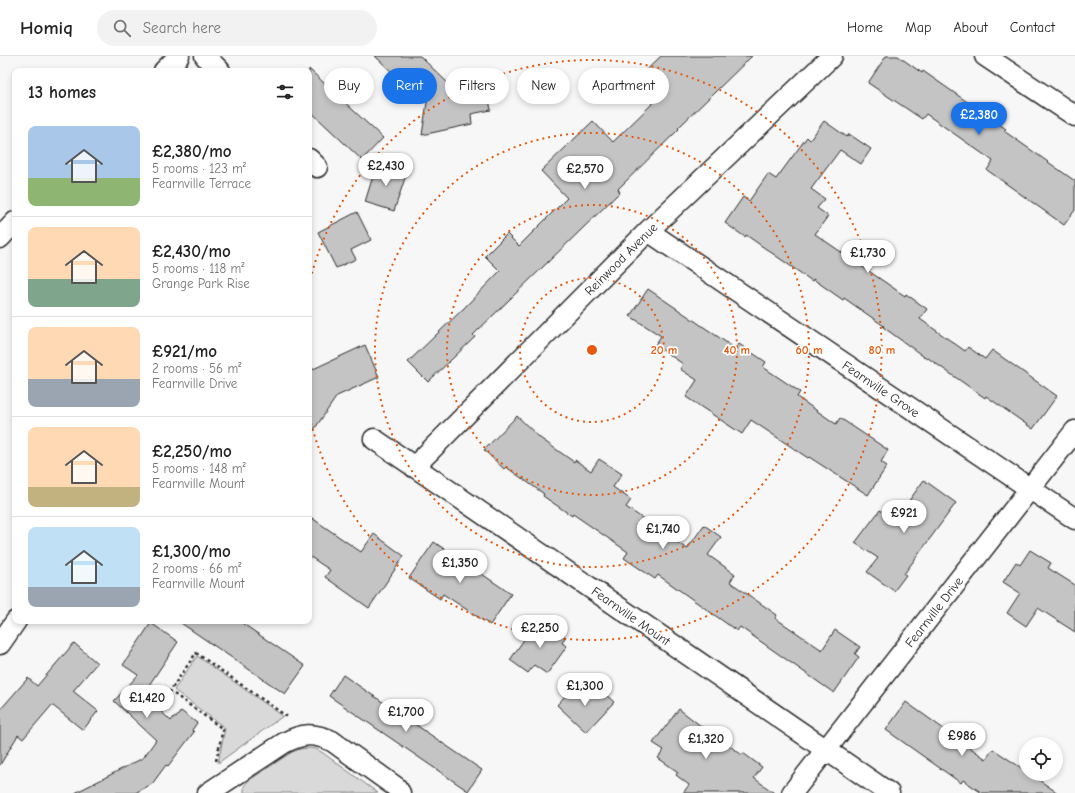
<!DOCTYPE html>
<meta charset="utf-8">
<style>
:root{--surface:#fff;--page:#f2f2f2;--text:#222;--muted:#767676;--line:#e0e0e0;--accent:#1a73e8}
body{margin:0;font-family:"Comic Neue",sans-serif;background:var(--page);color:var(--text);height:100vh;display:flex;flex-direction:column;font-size:15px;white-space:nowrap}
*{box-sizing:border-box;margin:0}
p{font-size:13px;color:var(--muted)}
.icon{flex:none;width:22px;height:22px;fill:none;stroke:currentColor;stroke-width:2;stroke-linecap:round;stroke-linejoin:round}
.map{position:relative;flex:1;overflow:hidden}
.details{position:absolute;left:12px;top:12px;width:300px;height:556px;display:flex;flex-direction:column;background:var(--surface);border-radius:8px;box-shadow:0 2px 6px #0003}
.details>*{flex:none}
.guide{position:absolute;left:324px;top:12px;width:380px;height:36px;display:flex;gap:8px}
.buttons{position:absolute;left:1019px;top:681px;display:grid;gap:8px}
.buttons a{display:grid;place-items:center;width:44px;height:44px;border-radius:50%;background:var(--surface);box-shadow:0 2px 6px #0003;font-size:20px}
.price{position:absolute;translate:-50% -34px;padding:0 9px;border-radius:14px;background:#fff;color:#222;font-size:13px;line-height:26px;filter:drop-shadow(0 1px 2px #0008)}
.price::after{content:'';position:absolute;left:50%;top:24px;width:12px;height:9px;margin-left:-6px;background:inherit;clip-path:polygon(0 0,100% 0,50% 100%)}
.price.current{background:var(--accent);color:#fff}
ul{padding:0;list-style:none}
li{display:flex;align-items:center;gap:12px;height:100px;padding:0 16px}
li+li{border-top:1px solid var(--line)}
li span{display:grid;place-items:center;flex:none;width:112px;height:80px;border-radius:8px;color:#555}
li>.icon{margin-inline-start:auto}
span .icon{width:48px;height:48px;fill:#fffc;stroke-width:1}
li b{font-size:17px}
h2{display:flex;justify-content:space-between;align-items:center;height:48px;padding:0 16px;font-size:17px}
.tag{padding:0 14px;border-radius:18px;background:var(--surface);box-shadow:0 2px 6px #0003;font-size:14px;line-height:36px}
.tag.current{background:var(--accent);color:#fff}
header{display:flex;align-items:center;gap:24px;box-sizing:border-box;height:56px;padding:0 20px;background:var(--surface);border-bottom:1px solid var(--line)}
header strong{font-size:19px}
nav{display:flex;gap:22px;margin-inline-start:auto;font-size:14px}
.search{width:280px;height:36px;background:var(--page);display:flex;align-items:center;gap:10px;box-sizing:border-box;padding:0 14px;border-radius:22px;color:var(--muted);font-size:15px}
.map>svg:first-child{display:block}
.green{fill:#d9d9d9;stroke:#828282}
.building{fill:#c4c4c4;stroke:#2b2b2b}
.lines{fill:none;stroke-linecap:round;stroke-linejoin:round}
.minor-casing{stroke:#2b2b2b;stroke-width:23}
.path{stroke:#2b2b2b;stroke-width:2.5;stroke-dasharray:3 3;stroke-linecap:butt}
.minor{stroke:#fff;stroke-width:20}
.ring{fill:none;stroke:#e8590c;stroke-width:2;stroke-dasharray:2 4}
.labels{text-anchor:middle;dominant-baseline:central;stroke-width:3.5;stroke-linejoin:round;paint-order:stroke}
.street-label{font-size:13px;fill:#2b2b2b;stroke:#fff}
.centre{fill:#e8590c;stroke:#fff;stroke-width:2}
.ring-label{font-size:12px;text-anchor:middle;font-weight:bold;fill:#e8590c;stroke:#fff;stroke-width:3.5;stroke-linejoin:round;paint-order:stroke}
</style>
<header>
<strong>Homiq</strong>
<div class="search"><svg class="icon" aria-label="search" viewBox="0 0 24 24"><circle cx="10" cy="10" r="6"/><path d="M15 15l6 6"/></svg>Search here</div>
<nav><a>Home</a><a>Map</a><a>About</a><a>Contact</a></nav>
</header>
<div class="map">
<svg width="1075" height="737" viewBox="0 0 1075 737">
<rect width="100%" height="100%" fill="#f7f7f7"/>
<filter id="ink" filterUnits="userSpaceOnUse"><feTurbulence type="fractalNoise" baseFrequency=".025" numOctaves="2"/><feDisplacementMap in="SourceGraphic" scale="8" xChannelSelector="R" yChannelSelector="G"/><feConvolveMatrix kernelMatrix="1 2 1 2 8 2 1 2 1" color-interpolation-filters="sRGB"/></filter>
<g filter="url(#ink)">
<path class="green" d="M197,600l86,60 -65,47 7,-35 -51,-38z
M308,692l8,1 7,4 55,40h-134v-7l4,-5 44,-29 8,-3z"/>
<path class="building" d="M375,0h45l31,30 34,-7 6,31 -20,4 1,10 -50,11 7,-46 -9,10z
M661,0h91l-74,72 1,1 -61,60 2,3 -147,143 2,2 -47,45 -20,-20 56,-54 36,-37 -15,-15 22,-22 12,12 48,-48 -26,-27 52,-50 20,21 41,-40 -20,-20z
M886,0h12l24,17 1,-2 83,58 -2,2 71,50v29l-11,15 -77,-55 6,-9 -67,-47 -4,5 -54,-36z
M309,13l74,69 -21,22 -53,-50z
M824,65l23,16 2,-3 22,15 -10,15 -21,-14 -29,39 14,10 -8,9 11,8 -13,18 90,62 1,-2 21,15 -7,10 45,32 3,-4 17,12 7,-9 65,46 -24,33 -47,-33 -1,2 -57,-40 -1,1 -44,-32 1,-1 -40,-28 -1,2 -30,-21 -1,2 -66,-46 -1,2 -20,-14 18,-26 6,4 19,-27 8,5 31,-42 3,3z
M377,107l30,9 -13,39 -29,-9z
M357,156l14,28 -20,10 5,9 -20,9 -18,-36z
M648,233l88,60 3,-5 27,18 -3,5 37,25 -3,5 39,27 4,-6 48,32 -7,12 6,4 -19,29 -59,-38 -1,1 -57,-38 -9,14 -56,-37 11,-17 -17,-11 3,-5 -28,-19 6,-9 -31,-20z
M365,289l14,32 -42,19 -28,41v-66z
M517,360l23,22 34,24 1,-2 16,11 8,-12 23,15 -9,13 18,13 -5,7 61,42 17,-24 17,12 -13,18 27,19 -5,8 47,33 -2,3 47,32 13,-20 25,17 -5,7 4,3 -25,36 -94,-66 -3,4 -79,-56 -3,4 -31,-21 4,-6 -55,-38 -1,2 -29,-20 1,-2 -38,-27 -2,2 -20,-19z
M924,424l32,23 -52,71 2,1 -12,16 -27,-19 11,-14 -23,-15 25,-33 15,10z
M309,460l52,36 13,-18 30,22 -35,52 -44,-31 5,-7 -21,-14z
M434,486l45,31v-1l32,22 -21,31 -47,-31 -3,5 -31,-21z
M1030,494l21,13 -3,5 27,17v47l-37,-24 -12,18 -19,-13 13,-20 -17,-11 13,-20 4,3z
M538,563l27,18 -3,6 5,3 -20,28 -13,-9 -6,8 -18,-13z
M178,565h61l66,45 -20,28z
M151,567l27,19 -35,52 28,27 3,-4 2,1 5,-7 16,12 -5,7 2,2 -26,34 -2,-1 -14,19 -17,9h-60l68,-35 13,-18 -42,-39 24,-26 -15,-10z
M74,587l23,20 -24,28 25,20 -15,19 -31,-25 -29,34 -5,-4 -18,30v-55l28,-32 9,8z
M343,619l139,95 -14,21 -139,-95z
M574,630l12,11 10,-11 18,16 -28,30 -29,-27z
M906,646l80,57 7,-10 33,22v3h4l28,19h-76l-19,-13 -2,3 -75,-53z
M679,653l27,21 1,-1 35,26 1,-2 19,14 -8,11 20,15h-91l6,-8 -13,-10 2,-3 -20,-14 6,-8 -11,-7z"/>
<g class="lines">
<g class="minor-casing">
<path id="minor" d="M205,0l15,15
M985,0l90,60
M164,15l15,-15
M309,103l8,8
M648,175l427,288
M0,182l15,-16
M374,383l515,354
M414,411l234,-236 184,-175
M0,588l16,-23
M208,737l76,-50c19,-10 30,-10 48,-2l64,46 4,6
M792,737l283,-362"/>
</g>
<path class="path" d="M216,705l7,-32 -53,-38 26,-38 93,65"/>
<use href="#minor" class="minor"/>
</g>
</g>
<g class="ring">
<circle cx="592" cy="294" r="72"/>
<circle cx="592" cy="294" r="145"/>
<circle cx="592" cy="294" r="217"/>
<path d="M309 229A290 290 0 1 1 309 359"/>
</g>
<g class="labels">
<g class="street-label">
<text transform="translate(621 203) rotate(-45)">Reinwood Avenue</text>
<text transform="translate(881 333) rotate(34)">Fearnville Grove</text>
<text transform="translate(934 556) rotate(-52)">Fearnville Drive</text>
<text transform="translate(631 560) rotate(35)">Fearnville Mount</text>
</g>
</g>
<circle cx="592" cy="294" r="6" class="centre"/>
<g class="ring-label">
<text x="664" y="298">20 m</text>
<text x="737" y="298">40 m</text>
<text x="809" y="298">60 m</text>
<text x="882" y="298">80 m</text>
</g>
</svg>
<div class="buttons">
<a><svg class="icon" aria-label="locate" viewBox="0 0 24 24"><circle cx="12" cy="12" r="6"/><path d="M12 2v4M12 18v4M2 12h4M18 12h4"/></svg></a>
</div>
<b class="price current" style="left:979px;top:80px">£2,380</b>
<b class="price" style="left:386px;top:131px">£2,430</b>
<b class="price" style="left:585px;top:134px">£2,570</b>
<b class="price" style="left:868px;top:218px">£1,730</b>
<b class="price" style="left:904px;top:478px">£921</b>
<b class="price" style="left:663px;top:494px">£1,740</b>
<b class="price" style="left:460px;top:528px">£1,350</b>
<b class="price" style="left:540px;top:593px">£2,250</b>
<b class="price" style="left:585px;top:651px">£1,300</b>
<b class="price" style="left:147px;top:663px">£1,420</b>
<b class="price" style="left:406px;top:677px">£1,700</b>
<b class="price" style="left:962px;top:701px">£986</b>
<b class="price" style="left:706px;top:704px">£1,320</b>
<div class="guide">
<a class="tag">Buy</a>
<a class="tag current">Rent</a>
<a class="tag">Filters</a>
<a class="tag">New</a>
<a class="tag">Apartment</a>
</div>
<section class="details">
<h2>13 homes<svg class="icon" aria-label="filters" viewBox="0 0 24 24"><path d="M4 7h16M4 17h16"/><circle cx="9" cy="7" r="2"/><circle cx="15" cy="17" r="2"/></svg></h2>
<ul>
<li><span style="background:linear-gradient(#a9c7e8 65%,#8fb573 0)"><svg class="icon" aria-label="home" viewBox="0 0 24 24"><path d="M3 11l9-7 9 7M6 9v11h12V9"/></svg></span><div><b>£2,380/mo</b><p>5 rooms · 123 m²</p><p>Fearnville Terrace</p></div></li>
<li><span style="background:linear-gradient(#ffd9b3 65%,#7fa58c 0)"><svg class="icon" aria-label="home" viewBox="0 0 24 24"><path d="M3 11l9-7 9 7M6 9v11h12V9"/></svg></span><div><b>£2,430/mo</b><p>5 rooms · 118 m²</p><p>Grange Park Rise</p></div></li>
<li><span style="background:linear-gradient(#ffd9b3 65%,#9aa5b1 0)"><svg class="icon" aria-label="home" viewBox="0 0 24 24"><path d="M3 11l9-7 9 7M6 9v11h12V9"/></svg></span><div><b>£921/mo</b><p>2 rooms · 56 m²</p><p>Fearnville Drive</p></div></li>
<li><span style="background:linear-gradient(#ffd9b3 75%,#c2b280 0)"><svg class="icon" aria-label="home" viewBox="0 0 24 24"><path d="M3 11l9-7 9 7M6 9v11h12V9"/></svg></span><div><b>£2,250/mo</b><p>5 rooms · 148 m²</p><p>Fearnville Mount</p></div></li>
<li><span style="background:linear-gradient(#bfe0f5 75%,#9aa5b1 0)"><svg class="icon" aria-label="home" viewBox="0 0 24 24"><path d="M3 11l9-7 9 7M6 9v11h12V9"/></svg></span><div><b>£1,300/mo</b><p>2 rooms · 66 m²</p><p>Fearnville Mount</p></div></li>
</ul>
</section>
</div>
